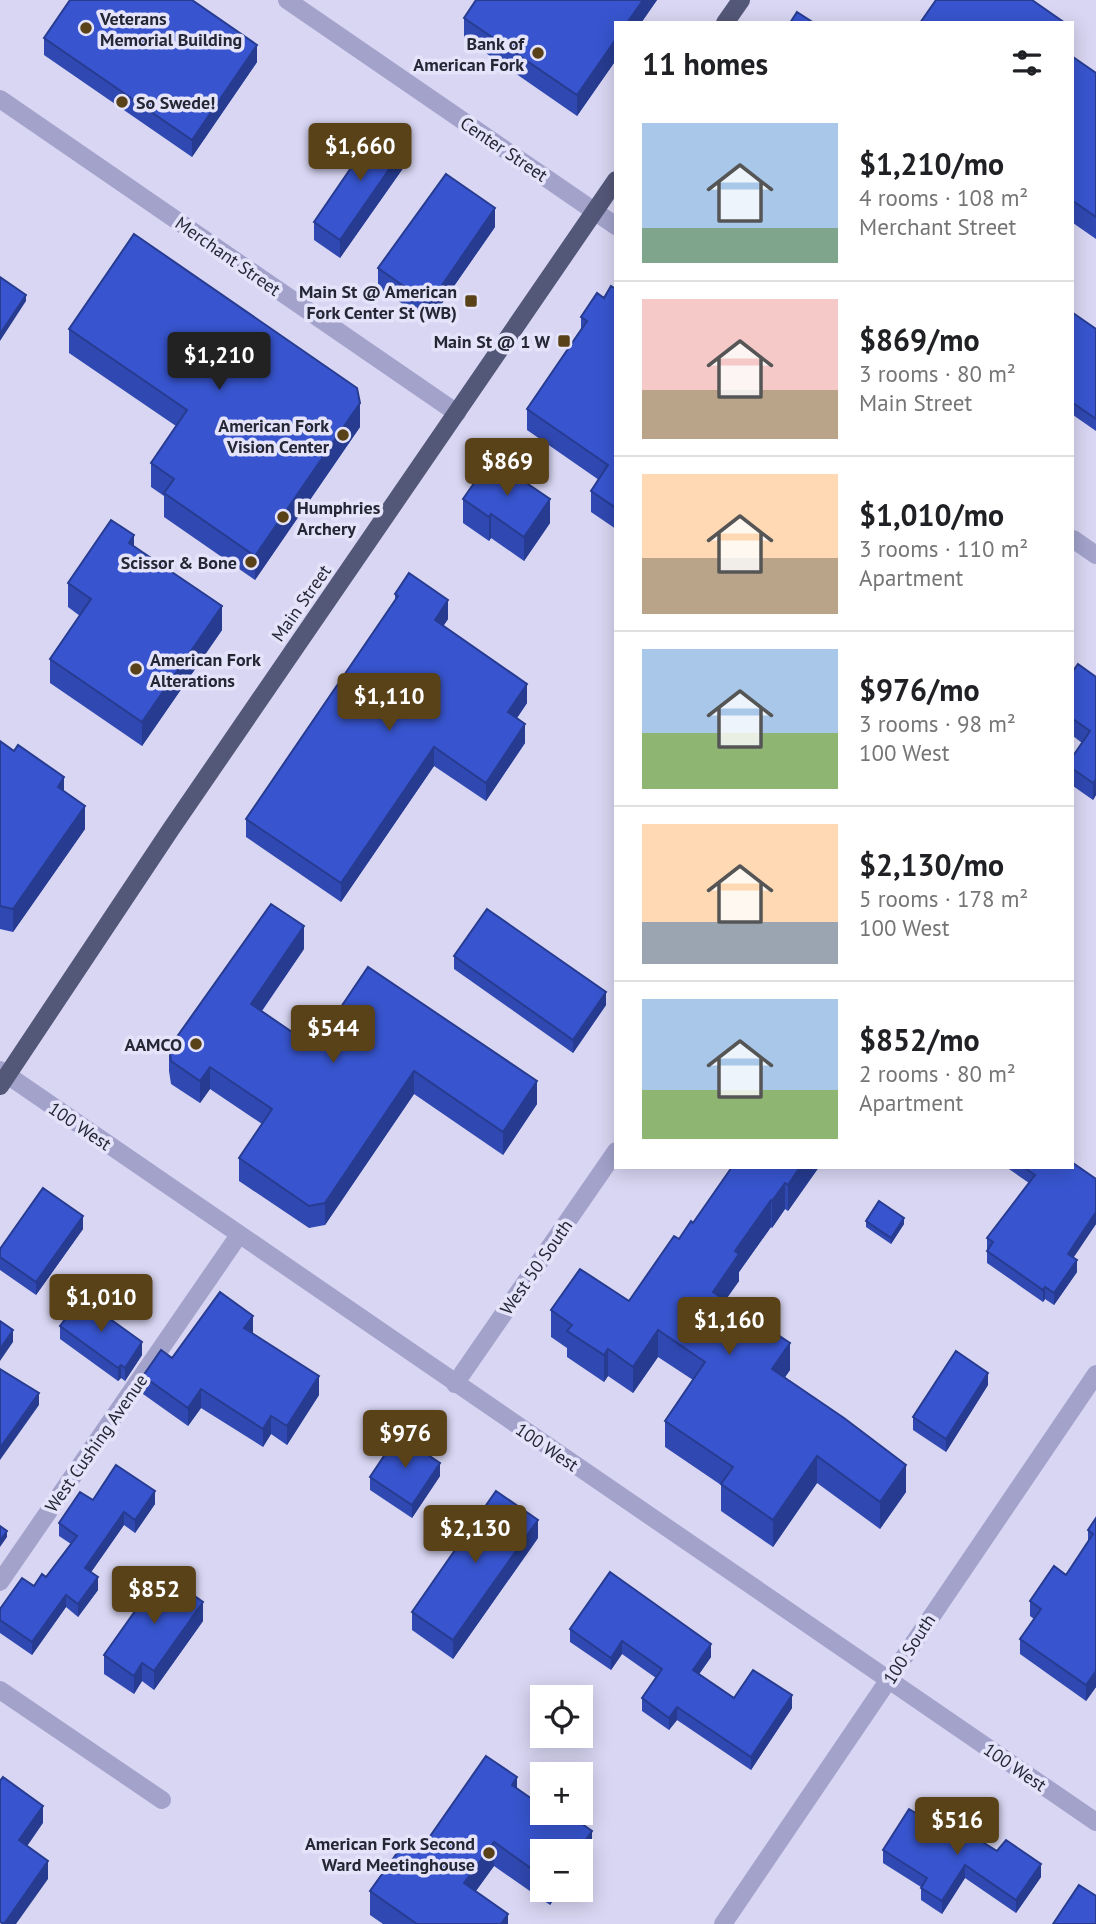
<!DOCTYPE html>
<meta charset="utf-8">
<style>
:root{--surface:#fff;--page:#f2f2f2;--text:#202124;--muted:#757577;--line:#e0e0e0;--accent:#594118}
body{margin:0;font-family:"PT Sans",sans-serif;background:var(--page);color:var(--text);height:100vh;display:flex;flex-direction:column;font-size:26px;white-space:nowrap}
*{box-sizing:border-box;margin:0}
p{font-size:23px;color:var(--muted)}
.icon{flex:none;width:38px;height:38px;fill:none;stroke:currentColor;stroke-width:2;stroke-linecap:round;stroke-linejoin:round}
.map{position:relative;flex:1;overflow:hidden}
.panel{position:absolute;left:614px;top:21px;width:460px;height:1148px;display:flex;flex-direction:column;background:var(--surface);border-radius:0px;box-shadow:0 4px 18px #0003}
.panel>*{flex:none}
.controls{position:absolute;left:530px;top:1685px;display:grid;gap:14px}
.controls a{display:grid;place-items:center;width:63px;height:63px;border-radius:0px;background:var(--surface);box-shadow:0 4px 18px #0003;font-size:35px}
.price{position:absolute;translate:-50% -60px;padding:0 16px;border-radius:7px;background:var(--accent);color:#fff;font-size:23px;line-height:46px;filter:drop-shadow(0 2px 4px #0008)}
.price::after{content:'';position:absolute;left:50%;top:42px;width:21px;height:16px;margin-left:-10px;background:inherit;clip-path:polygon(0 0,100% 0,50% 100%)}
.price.selected{background:#222;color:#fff}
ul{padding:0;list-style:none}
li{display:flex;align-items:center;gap:21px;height:175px;padding:0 28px}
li+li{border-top:2px solid var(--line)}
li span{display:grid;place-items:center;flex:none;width:196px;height:140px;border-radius:0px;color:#555}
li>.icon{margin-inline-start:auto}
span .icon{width:84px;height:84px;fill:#fffc;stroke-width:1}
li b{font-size:30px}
h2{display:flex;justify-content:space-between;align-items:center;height:84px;padding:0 28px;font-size:30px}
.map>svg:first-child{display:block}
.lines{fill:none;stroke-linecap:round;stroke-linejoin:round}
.minor{stroke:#a3a2cb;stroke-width:18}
.major{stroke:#545878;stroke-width:18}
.wall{fill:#3049b2}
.shaded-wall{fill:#273c91}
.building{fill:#3855cf;stroke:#273c91;stroke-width:2}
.poi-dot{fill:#594118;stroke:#e5e3fa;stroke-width:2.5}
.labels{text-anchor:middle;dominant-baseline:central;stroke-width:7;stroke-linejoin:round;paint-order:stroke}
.poi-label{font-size:18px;font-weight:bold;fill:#252735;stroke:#e5e3fa;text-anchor:end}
.street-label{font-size:18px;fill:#252735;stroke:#e5e3fa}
</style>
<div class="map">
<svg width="1096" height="1924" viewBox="0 0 1096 1924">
<rect width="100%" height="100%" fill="#d9d6f3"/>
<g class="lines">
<path class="minor" d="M287,0l329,226
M0,99l457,314
M1073,539l23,16
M0,1070l1096,752
M455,1384l161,-233
M0,1582l239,-347
M0,1690l162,110
M723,1924c125,-183 248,-367 373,-550"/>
<path class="major" d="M725,23l16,-23
M0,1086l171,-257 445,-649"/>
</g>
<path class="wall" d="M476,0h181l-16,23h-25v37l-39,56 -113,-78v-20z
M44,38l213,24 -65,95 -148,-102z
M1073,57l23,16v166l-23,-16z
M406,164l-66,94 -26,-18v-18z
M495,227l-66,95 -51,-35v-19z
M616,289v240l-25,-17v-21l8,-11 -72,-50v-21l54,-79v-13l23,-19z
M1073,313l23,16v102l-23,-16z
M69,329l291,98 -105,153 -91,-63v-21l-13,-9v-24l25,-37 -107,-73z
M463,499l87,24 -26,38 -33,-23 -2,3 -26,-18z
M134,546l88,84 -80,116 -92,-63v-24l30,-43 -12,-9v-24z
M395,594l53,25 -5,7 84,77 -10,15 8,25 -39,58 -52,-35 -93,136 -95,-65v-18l149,-219z
M1073,671l23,6v118l-3,5 -20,-14v-30l9,-13 -9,-7z
M0,741l64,50 21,38 -72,103 -13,-3z
M304,949l-42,62 52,36 54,-80 169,137 -34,51 -89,-61 -89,131 -16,3 -70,-47v-23l23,-34 -52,-35 -10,14 -29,-19 -2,-13v-23z
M454,956l152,49 -33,48 -119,-84z
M732,1167h87l-31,44 -3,-2 -13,19 -1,-1 -32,45v9l-14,19 65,70 -5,7 121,115 -26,37 -63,-46 -44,64 -52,-36v-26l-56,-38v-26l28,-41 -35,-23 -25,36 -25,-17 -4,6 -37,-25v-9l-16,-11v-27l78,-9 50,-62 14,-16z
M1006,1167h67l23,12v45l-23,33 4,15 -23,33 -9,-6 -2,3 -56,-39v-25l42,-55z
M866,1221l38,3 -13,20 -25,-17z
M83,1229l-47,66 -36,-25v-21z
M60,1326l82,29 -17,26 -4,-3 -3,3 -58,-42z
M253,1334l66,61 -32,50 -16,-11 -8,13 -62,-39 -13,18 -45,-32v-18l29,-18z
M988,1385l-42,67 -33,-22v-13z
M440,1476l-28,42 -42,-28v-13z
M93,1500l62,4 -20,29 -11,-8 -33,47 7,18 -20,27 -12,-10 -34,48 -32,-22v-13l34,-34 12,-9 25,-33 -12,-8v-13z
M1096,1518v169l-10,14 -66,-47v-15l14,-20 -4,-3v-15l36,-26 22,-33v-12z
M538,1538l-85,121 -41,-29v-18z
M203,1621l-49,69 -12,-9 -8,13 -30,-20v-19z
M570,1629l141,28 -12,17 35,24 58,10 -41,62 -74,-50 -8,10 -27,-19v-13l14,-20 -34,-24 -11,16 -41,-28z
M517,1788l75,67 -11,16v-19h-39v38h18l-10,15 -56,-39 -18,25 32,33h-125l-13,-9v-24l49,-39z
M937,1826l60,25 44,26 -25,36 -51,-35 -23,36 -21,-14v-13l-38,-24v-13z"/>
<path class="shaded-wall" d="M643,0h14l-16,23h-14z
M616,39v21l-39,56v-21z
M257,45v17l-65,95v-17z
M406,145v19l-66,94v-18z
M495,208v19l-66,95v-18z
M26,295v6l-26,40v-7z
M360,403v24l-105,153v-24z
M550,499v24l-26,38v-24z
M491,514v24l-2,3v-24z
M134,535v24l-5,-16z
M448,600v19l-13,20v-19z
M222,606v24l-80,116v-24z
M527,684v19l-19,28v-19z
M525,724v19l-39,58v-18z
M434,747v19l-93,136v-19z
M64,777v23l-6,-13z
M1096,779v16l-3,5v-17z
M85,806v23l-72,103v-23z
M304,926v23l-53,77v-22z
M606,992v13l-33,48v-13z
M210,1067v22l-10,14v-22z
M414,1071v23l-89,131v-22z
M537,1081v23l-34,51v-23z
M800,1167h19l-31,44v-26z
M785,1183v26l-13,19v-27z
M771,1200v27l-32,45v9l-26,37v-26l22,-41z
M1096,1212v12l-28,42v-12z
M83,1216v13l-47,66v-13z
M904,1218v6l-13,20v-6z
M1077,1260v12l-23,33v-12z
M1045,1287v12l-2,3v-12z
M253,1316v18l-9,-6z
M13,1330v12l-13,19v-12z
M658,1330v27l-25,36v-26z
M142,1342v13l-17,26v-13z
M790,1343v27l-18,26v-27z
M608,1349v27l-4,6v-27z
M121,1365v13l-3,3v-13z
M988,1373v12l-42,67v-13z
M319,1376v19l-32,50v-19z
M201,1389v19l-13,18v-18z
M39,1393v12l-39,55v-12z
M271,1416v18l-8,13v-18z
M817,1456v27l-44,64v-27z
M440,1463v13l-28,42v-13z
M906,1465v27l-26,37v-27z
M155,1491v13l-20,29v-13z
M124,1512v13l-39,56v-13z
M538,1520v18l-85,121v-19z
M7,1531v6l-7,10v-6z
M98,1577v13l-20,27v-13z
M66,1595v12l-34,48v-13z
M203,1602v19l-49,69v-19z
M622,1641v13l-11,16v-12z
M711,1644v13l-18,26v-13z
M142,1663v18l-8,13v-18z
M1096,1671v16l-10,14v-16z
M792,1695v13l-41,62v-13z
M677,1707v13l-8,10v-12z
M517,1777v24l-5,-16z
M43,1806v17l-24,35v-18z
M592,1831v24l-11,16v-19l-3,-1z
M494,1842v24l-30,41v-24z
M48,1861v18l-32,45h-12z
M1041,1864v13l-25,36v-13z
M965,1865v13l-23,36v-13z
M550,1890h10l-10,15z
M508,1914v10h-7z"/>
<path class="building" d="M70,0h122l65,45 -65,95 -148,-102z
M476,0h167l-16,23h-11v16l-39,56 -113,-77z
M936,0h96l33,23h-145z
M797,12l17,11h-24z
M1073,57l23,16v144l-23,-16z
M379,127l27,18 -66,95 -26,-18z
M446,174l49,34 -66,96 -51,-36z
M134,234l223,154 3,15 -105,153 -91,-63 10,-14 -23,-16 36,-53 -118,-81z
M0,277l26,18 -26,39z
M611,286l5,3v219l-25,-17 17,-26 -81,-56 60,-88 -6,-4 16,-24 7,5z
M1073,313l23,16v90l-23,-16z
M491,459l59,40 -26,38 -33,-23 -2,3 -26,-18z
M111,520l23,15 -5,8 93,63 -80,116 -92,-63 41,-60 -23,-16z
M409,573l39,27 -13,20 92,64 -19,28 17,12 -39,59 -52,-36 -93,136 -95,-64 152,-223 -3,-2z
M1078,664l18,13v102l-3,4 -20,-14v-13l17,-25 -17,-12v-48z
M0,741l14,10 4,-6 46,32 -6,10 27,19 -72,103 -13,-3z
M271,904l33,22 -53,78 63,43 54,-80 169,114 -34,51 -89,-61 -89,132 -16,3 -70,-48 33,-49 -62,-42 -10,14 -29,-20 -2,-13z
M487,909l119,83 -33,48 -119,-84z
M1073,1163l23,16v33l-28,42 9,6 -23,33 -9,-6 -2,3 -56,-39 6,-9 -6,-4 48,-63 -12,-8h50z
M732,1167h68l-12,18 -3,-2 -13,18 -1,-1 -36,51 4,3 -26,38 77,51 -18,26 72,49 62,47 -26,37 -63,-46 -44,64 -52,-36 12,-17 -68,-46 40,-59 -47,-32 -25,37 -25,-18 -4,6 -37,-24 5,-6 -21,-15 29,-41 49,32 45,-65 5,3 12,-18 2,2z
M43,1188l40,28 -47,66 -36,-25v-8z
M879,1201l25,17 -13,20 -25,-17z
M220,1292l33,24 -9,12 75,48 -32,50 -16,-10 -8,13 -62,-40 -13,19 -45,-32 18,-26 11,8z
M81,1298l61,44 -17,26 -4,-3 -3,3 -58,-42z
M0,1321l13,9 -13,19z
M956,1351l32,22 -42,66 -33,-22z
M0,1369l39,24 -39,55z
M398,1435l42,28 -28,42 -42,-28z
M116,1465l39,26 -20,29 -11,-8 -39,56 13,9 -20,27 -12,-9 -34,47 -32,-22v-11l22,-31 12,8 8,-12 4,3 31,-41 -18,-13 21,-31 13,8z
M496,1491l42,29 -85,120 -41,-28z
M1096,1518v153l-10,14 -66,-46 21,-30 -11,-8 24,-35 12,9 27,-41 -5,-4z
M0,1526l7,5 -7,10z
M610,1572l101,72 -18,26 41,28 19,-28 39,25 -41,62 -74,-50 -8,11 -27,-20 20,-29 -40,-28 -11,17 -41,-29z
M162,1573l41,29 -49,69 -12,-8 -8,13 -30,-21z
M486,1756l31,21 -5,8 30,21v7h10l16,11 4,-7 20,14 -14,20 -5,-3 -3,4h-28v24l-48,-34 -30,41 44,31 -7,10h-84l-47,-33 35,-49 14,10z
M3,1777l40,29 -24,34 29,21 -44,63 -4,-2v-141z
M909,1809l28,17 5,-9 55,34 9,-11 35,24 -25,36 -51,-35 -23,36 -21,-13 6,-10 -44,-28z
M1079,1885l17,11v28h-43z"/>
<g class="poi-dot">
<circle cx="86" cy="28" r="7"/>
<circle cx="538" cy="53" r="7"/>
<circle cx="122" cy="102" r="7"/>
<rect x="464" y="294" width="14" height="14" rx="3.5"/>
<rect x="557" y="334" width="14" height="14" rx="3.5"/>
<circle cx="343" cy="435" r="7"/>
<circle cx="283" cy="517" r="7"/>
<circle cx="251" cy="562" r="7"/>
<circle cx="136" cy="669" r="7"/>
<circle cx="196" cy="1044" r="7"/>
<circle cx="489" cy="1853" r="7"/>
</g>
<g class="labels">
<g class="poi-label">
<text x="100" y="18" text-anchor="start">Veterans<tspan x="100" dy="21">Memorial Building</tspan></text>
<text x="524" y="43">Bank of<tspan x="524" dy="21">American Fork</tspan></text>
<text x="136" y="102" text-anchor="start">So Swede!</text>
<text x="457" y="291">Main St @ American<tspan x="457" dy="21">Fork Center St (WB)</tspan></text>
<text x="550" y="341">Main St @ 1 W</text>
<text x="329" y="425">American Fork<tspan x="329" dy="21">Vision Center</tspan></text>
<text x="297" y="507" text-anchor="start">Humphries<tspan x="297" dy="21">Archery</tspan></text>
<text x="237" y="562">Scissor &amp; Bone</text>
<text x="150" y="659" text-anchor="start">American Fork<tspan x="150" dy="21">Alterations</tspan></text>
<text x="182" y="1044">AAMCO</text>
<text x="475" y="1843">American Fork Second<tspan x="475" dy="21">Ward Meetinghouse</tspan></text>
</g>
<g class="street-label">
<text transform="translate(504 149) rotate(34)">Center Street</text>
<text transform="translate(228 256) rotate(35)">Merchant Street</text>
<text transform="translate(301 603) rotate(-55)">Main Street</text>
<text transform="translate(80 1126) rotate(34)">100 West</text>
<text transform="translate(536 1267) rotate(-55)">West 50 South</text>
<text transform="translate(96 1443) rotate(-55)">West Cushing Avenue</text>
<text transform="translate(547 1447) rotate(34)">100 West</text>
<text transform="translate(909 1649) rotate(-57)">100 South</text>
<text transform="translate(1015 1767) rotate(34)">100 West</text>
</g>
</g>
</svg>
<div class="controls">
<a><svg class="icon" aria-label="locate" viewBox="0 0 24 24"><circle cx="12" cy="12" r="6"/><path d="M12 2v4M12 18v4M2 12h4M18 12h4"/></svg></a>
<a>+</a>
<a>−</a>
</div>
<b class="price" style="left:360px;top:183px">$1,660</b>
<b class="price selected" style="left:219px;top:392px">$1,210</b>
<b class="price" style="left:507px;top:498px">$869</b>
<b class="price" style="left:389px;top:733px">$1,110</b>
<b class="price" style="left:333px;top:1065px">$544</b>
<b class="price" style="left:101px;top:1334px">$1,010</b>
<b class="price" style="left:729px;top:1357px">$1,160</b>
<b class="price" style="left:405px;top:1470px">$976</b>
<b class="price" style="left:475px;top:1565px">$2,130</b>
<b class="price" style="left:154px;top:1626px">$852</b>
<b class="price" style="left:957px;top:1857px">$516</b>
<section class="panel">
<h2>11 homes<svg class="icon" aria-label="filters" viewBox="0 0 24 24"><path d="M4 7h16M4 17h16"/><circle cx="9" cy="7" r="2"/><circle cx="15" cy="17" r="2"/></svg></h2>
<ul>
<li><span style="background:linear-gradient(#a9c7e8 75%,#7fa58c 0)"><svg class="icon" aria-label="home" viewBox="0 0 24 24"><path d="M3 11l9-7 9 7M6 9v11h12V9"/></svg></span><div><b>$1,210/mo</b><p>4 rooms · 108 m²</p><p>Merchant Street</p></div></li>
<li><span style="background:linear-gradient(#f6c9c9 65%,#b9a48a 0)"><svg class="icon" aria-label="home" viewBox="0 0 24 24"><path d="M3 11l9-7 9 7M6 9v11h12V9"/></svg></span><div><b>$869/mo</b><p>3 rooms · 80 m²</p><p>Main Street</p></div></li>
<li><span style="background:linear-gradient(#ffd9b3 60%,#b9a48a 0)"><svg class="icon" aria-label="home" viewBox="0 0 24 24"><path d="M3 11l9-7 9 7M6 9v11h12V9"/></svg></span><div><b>$1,010/mo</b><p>3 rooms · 110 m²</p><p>Apartment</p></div></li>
<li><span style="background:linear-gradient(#a9c7e8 60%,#8fb573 0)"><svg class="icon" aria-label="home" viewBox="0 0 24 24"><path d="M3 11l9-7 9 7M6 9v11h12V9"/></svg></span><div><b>$976/mo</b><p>3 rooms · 98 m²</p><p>100 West</p></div></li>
<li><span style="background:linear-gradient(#ffd9b3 70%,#9aa5b1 0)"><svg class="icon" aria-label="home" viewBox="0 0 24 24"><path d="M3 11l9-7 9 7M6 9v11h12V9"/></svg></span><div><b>$2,130/mo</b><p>5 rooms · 178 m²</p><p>100 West</p></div></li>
<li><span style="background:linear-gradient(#a9c7e8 65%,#8fb573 0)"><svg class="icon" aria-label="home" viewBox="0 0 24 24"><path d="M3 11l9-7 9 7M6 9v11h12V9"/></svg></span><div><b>$852/mo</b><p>2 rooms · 80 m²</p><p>Apartment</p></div></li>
</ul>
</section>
</div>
